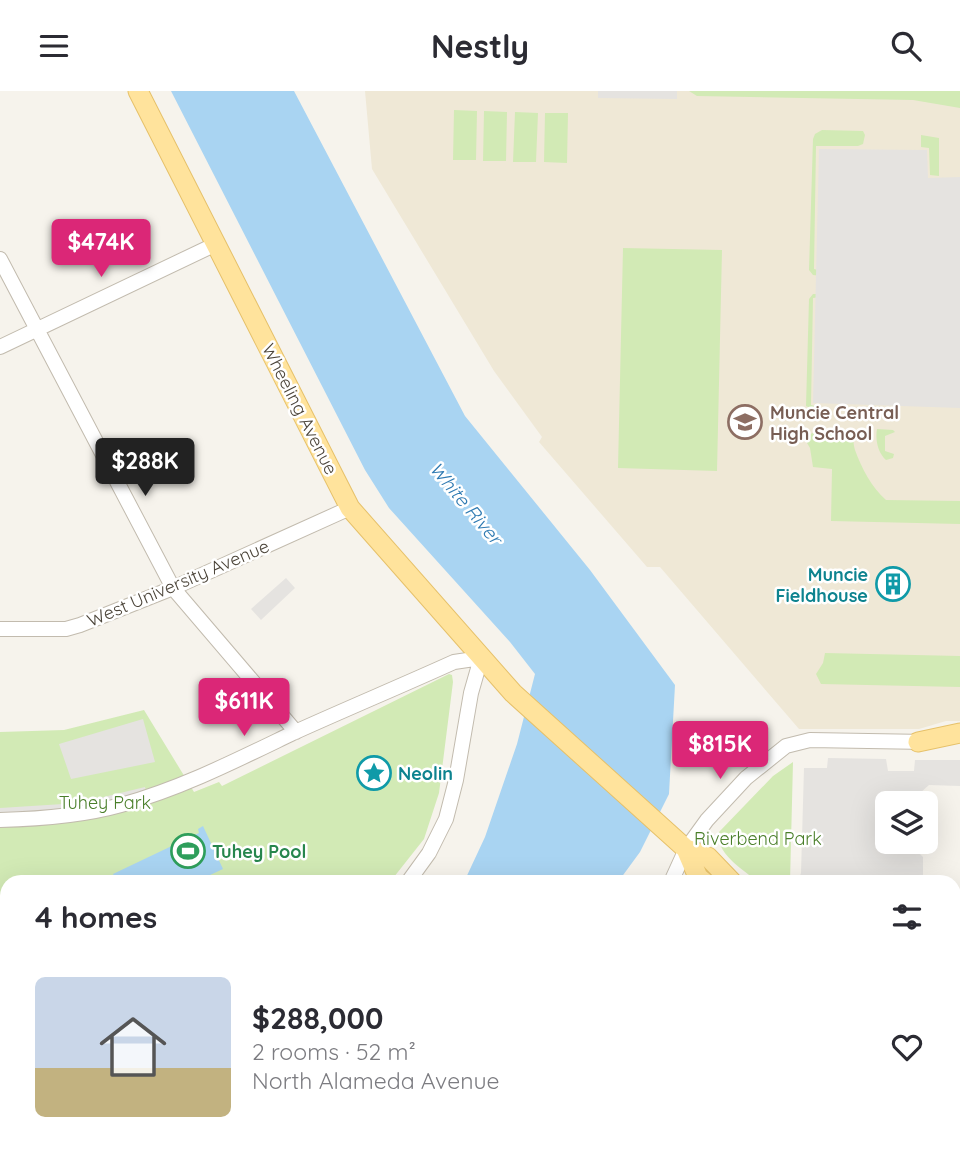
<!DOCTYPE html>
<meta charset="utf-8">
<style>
:root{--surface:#fff;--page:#f7f7f7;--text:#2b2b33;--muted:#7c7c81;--line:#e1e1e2;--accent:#db2777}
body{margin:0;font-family:Quicksand,sans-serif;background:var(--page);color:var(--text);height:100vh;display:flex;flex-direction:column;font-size:26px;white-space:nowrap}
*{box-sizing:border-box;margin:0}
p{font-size:23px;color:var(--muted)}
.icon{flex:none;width:38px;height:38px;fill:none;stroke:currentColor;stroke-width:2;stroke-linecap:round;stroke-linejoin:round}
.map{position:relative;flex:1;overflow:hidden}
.sheet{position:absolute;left:0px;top:784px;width:961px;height:275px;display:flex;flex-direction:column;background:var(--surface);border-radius:21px 21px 0 0;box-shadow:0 7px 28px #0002}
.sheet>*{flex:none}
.controls{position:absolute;left:875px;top:700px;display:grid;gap:14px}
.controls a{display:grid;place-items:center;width:63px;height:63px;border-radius:10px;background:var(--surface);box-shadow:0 7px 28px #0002;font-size:35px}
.price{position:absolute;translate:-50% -60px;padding:0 16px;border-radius:7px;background:var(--accent);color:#fff;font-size:23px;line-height:46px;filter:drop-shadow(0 2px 4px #0008)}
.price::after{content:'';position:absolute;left:50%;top:42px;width:21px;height:16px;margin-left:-10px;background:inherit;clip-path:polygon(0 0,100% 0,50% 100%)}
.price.on{background:#222;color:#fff}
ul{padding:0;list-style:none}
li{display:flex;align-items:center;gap:21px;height:175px;padding:0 35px}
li+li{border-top:2px solid var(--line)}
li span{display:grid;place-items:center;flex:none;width:196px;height:140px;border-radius:10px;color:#555}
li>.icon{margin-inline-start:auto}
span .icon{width:84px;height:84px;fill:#fffc;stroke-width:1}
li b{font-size:30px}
h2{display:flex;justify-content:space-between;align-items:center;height:84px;padding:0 35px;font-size:30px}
header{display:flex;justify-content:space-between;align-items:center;height:91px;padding:0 35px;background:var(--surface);font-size:32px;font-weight:700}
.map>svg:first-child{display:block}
.education{fill:#efe8d6}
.green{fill:#d2eab5}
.parking{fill:#e5e3e0}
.water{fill:#a9d4f2}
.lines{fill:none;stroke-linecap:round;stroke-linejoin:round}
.minor-casing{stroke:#c2bbae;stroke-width:16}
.major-casing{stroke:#e6c16a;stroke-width:21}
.minor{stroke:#fff;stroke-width:14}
.major{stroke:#ffe39c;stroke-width:19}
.labels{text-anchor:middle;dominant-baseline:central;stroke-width:5;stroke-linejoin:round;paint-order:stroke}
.street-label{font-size:18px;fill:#4b4439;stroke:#fff}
.education-label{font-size:18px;font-weight:bold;fill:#785e54;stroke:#fff;text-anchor:start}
.culture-label{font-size:18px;font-weight:bold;fill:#0d838f;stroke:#fff;text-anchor:end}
.park-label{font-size:18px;fill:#4a7f2a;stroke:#fff}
.leisure-label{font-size:18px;font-weight:bold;fill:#27864d;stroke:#fff;text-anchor:start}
.water-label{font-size:19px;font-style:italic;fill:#2e7ab2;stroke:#fff}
</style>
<header><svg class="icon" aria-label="menu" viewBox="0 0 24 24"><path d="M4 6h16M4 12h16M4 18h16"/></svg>Nestly<svg class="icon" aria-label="search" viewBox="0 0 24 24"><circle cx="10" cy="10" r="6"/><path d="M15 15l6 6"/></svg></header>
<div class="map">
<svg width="960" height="1058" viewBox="0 0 960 1058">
<rect width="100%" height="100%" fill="#f6f3ec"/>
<path class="education" d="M365,0h595v630h-14l-27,8h-120l-139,-162h-13l-108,-125 3,-5 -48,-66 -122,-202z"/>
<path class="green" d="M689,0h271v17l-47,-8 -216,-4z
M454,19l23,1 -1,49h-23z
M484,20l23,1 -1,49h-23z
M515,21l23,1 -2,49h-23z
M545,22h23l-1,50 -23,-1z
M822,39l41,1 2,4 -2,9 -5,2h-42l-2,123 8,2 -1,5 -8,-1 -4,-5 4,-131 2,-5z
M921,44l18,3v38l-9,-1 -1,-27 -8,-1z
M623,157l99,2 -5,221 -99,-3z
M813,203h7v3l-7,1 -2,107 7,2 -1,4 -11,-5 3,-107z
M877,338l16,1 2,2 -10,4v15l9,3 -1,4 -7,2c-8,-7 -11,-20 -9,-31z
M816,341l35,1c3,6 2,10 4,17 6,17 17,38 31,50l74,1v23l-129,-3 1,-52 -19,-2 -3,-19 -3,-5 3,-9z
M825,562l135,3v31l-139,-3 -5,-10 7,-11z
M449,583l3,1 1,7 -14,111 -15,46 -34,43h-383v212l-7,-7v-355l64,-2 80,-20 50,82 25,-10 3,4z
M793,671l-3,120h-32c-14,-12 -43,-28 -39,-50l54,-56z"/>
<path class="parking" d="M598,0h79v8l-79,-1z
M819,58l108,1 1,28 32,-1v231l-147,-5z
M286,487l9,10 -34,32 -10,-11z
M143,628l12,43 -84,17 -12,-35z
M828,667l58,1 2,12h26l1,-11h45v26l-31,-1 -20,18h-22v39h21l15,15v25h-125l3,-9 3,-105h23z
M145,696l1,4 -66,18 -80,6v-7l79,-5z
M954,819h6v123l-6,-2z"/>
<path class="water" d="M171,0h123l171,325 125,154 85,115 -6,109 -29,58 -22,30h-154l21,-45 32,-93 18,-70 -25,-32 -121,-134 -24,-38z
M203,735l20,43 -28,13h-78l-4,-8 86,-41 -1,-4z
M172,1052h146l-13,6h-145z"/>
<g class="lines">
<g class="minor-casing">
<path id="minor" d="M0,168l173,329 123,144
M0,256l216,-103
M0,538h66l14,-4 93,-37 177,-80
M0,729c41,-1 82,-4 121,-15 61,-17 116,-45 172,-72 53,-24 108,-47 161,-71l27,-4 -10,35 -15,87 -10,39 -17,34 -21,29
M671,791l15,-33 21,-29 39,-42 40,-32 24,-6 117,2
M27,1058l9,-6
M440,1058v-6
M632,1058l1,-6"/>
</g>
<g class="major-casing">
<path id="major" d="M138,0l212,417 163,185 173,156 22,8 24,25
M918,651l42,-9
M686,758l12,28 6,5
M954,1038h6
M824,1052v6
M839,1058l2,-6"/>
</g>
<use href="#minor" class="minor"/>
<use href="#major" class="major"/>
</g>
<defs>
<g id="school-ring" transform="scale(1.75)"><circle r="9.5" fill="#fff" stroke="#8d6e63" stroke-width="1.5"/><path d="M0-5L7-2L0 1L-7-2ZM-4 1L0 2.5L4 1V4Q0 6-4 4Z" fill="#8d6e63"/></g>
<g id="building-ring" transform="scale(1.75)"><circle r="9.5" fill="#fff" stroke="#0f9aa8" stroke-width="1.5"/><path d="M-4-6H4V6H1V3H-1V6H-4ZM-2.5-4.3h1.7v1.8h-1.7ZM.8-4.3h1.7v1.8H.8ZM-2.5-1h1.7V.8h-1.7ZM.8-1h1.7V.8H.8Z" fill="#0f9aa8"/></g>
<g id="sight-ring" transform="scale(1.75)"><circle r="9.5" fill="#fff" stroke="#0f9aa8" stroke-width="1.5"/><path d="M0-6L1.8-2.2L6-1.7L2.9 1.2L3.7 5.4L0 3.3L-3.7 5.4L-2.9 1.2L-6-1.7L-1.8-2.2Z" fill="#0f9aa8"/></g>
<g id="stadium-ring" transform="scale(1.75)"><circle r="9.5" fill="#fff" stroke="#2e9e5b" stroke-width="1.5"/><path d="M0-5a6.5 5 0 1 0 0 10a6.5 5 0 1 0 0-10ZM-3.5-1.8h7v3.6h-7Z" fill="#2e9e5b"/></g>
</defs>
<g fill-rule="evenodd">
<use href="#school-ring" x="745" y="331"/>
<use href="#building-ring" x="893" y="493"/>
<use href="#sight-ring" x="374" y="682"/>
<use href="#stadium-ring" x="188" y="760"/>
</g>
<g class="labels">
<g class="street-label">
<text transform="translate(300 318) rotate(63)">Wheeling Avenue</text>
<text transform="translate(178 492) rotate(-23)">West University Avenue</text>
</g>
<g class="education-label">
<text x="770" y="321">Muncie Central<tspan x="770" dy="21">High School</tspan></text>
</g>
<g class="culture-label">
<text x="868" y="483">Muncie<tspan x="868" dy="21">Fieldhouse</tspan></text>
<text x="398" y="682" text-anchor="start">Neolin</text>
</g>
<g class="park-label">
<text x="105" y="711">Tuhey Park</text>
<text x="758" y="747">Riverbend Park</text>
</g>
<g class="leisure-label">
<text x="212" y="760">Tuhey Pool</text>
</g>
<g class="water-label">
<text transform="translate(466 412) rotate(50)">White River</text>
</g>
</g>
</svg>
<div class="controls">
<a><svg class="icon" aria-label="layers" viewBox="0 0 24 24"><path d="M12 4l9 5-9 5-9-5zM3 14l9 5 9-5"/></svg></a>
</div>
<b class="price" style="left:101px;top:188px">$474K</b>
<b class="price on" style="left:145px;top:407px">$288K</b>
<b class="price" style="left:244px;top:647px">$611K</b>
<b class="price" style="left:720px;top:690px">$815K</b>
<section class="sheet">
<h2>4 homes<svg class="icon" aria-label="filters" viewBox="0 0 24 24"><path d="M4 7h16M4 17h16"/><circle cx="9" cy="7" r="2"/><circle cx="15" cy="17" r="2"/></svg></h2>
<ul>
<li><span style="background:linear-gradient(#c9d6e8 65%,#c2b280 0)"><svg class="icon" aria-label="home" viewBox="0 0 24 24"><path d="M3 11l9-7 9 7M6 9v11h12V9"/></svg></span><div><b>$288,000</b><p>2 rooms · 52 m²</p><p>North Alameda Avenue</p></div><svg class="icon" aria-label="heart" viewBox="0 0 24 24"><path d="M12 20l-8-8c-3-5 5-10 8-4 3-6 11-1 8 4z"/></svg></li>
</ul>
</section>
</div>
